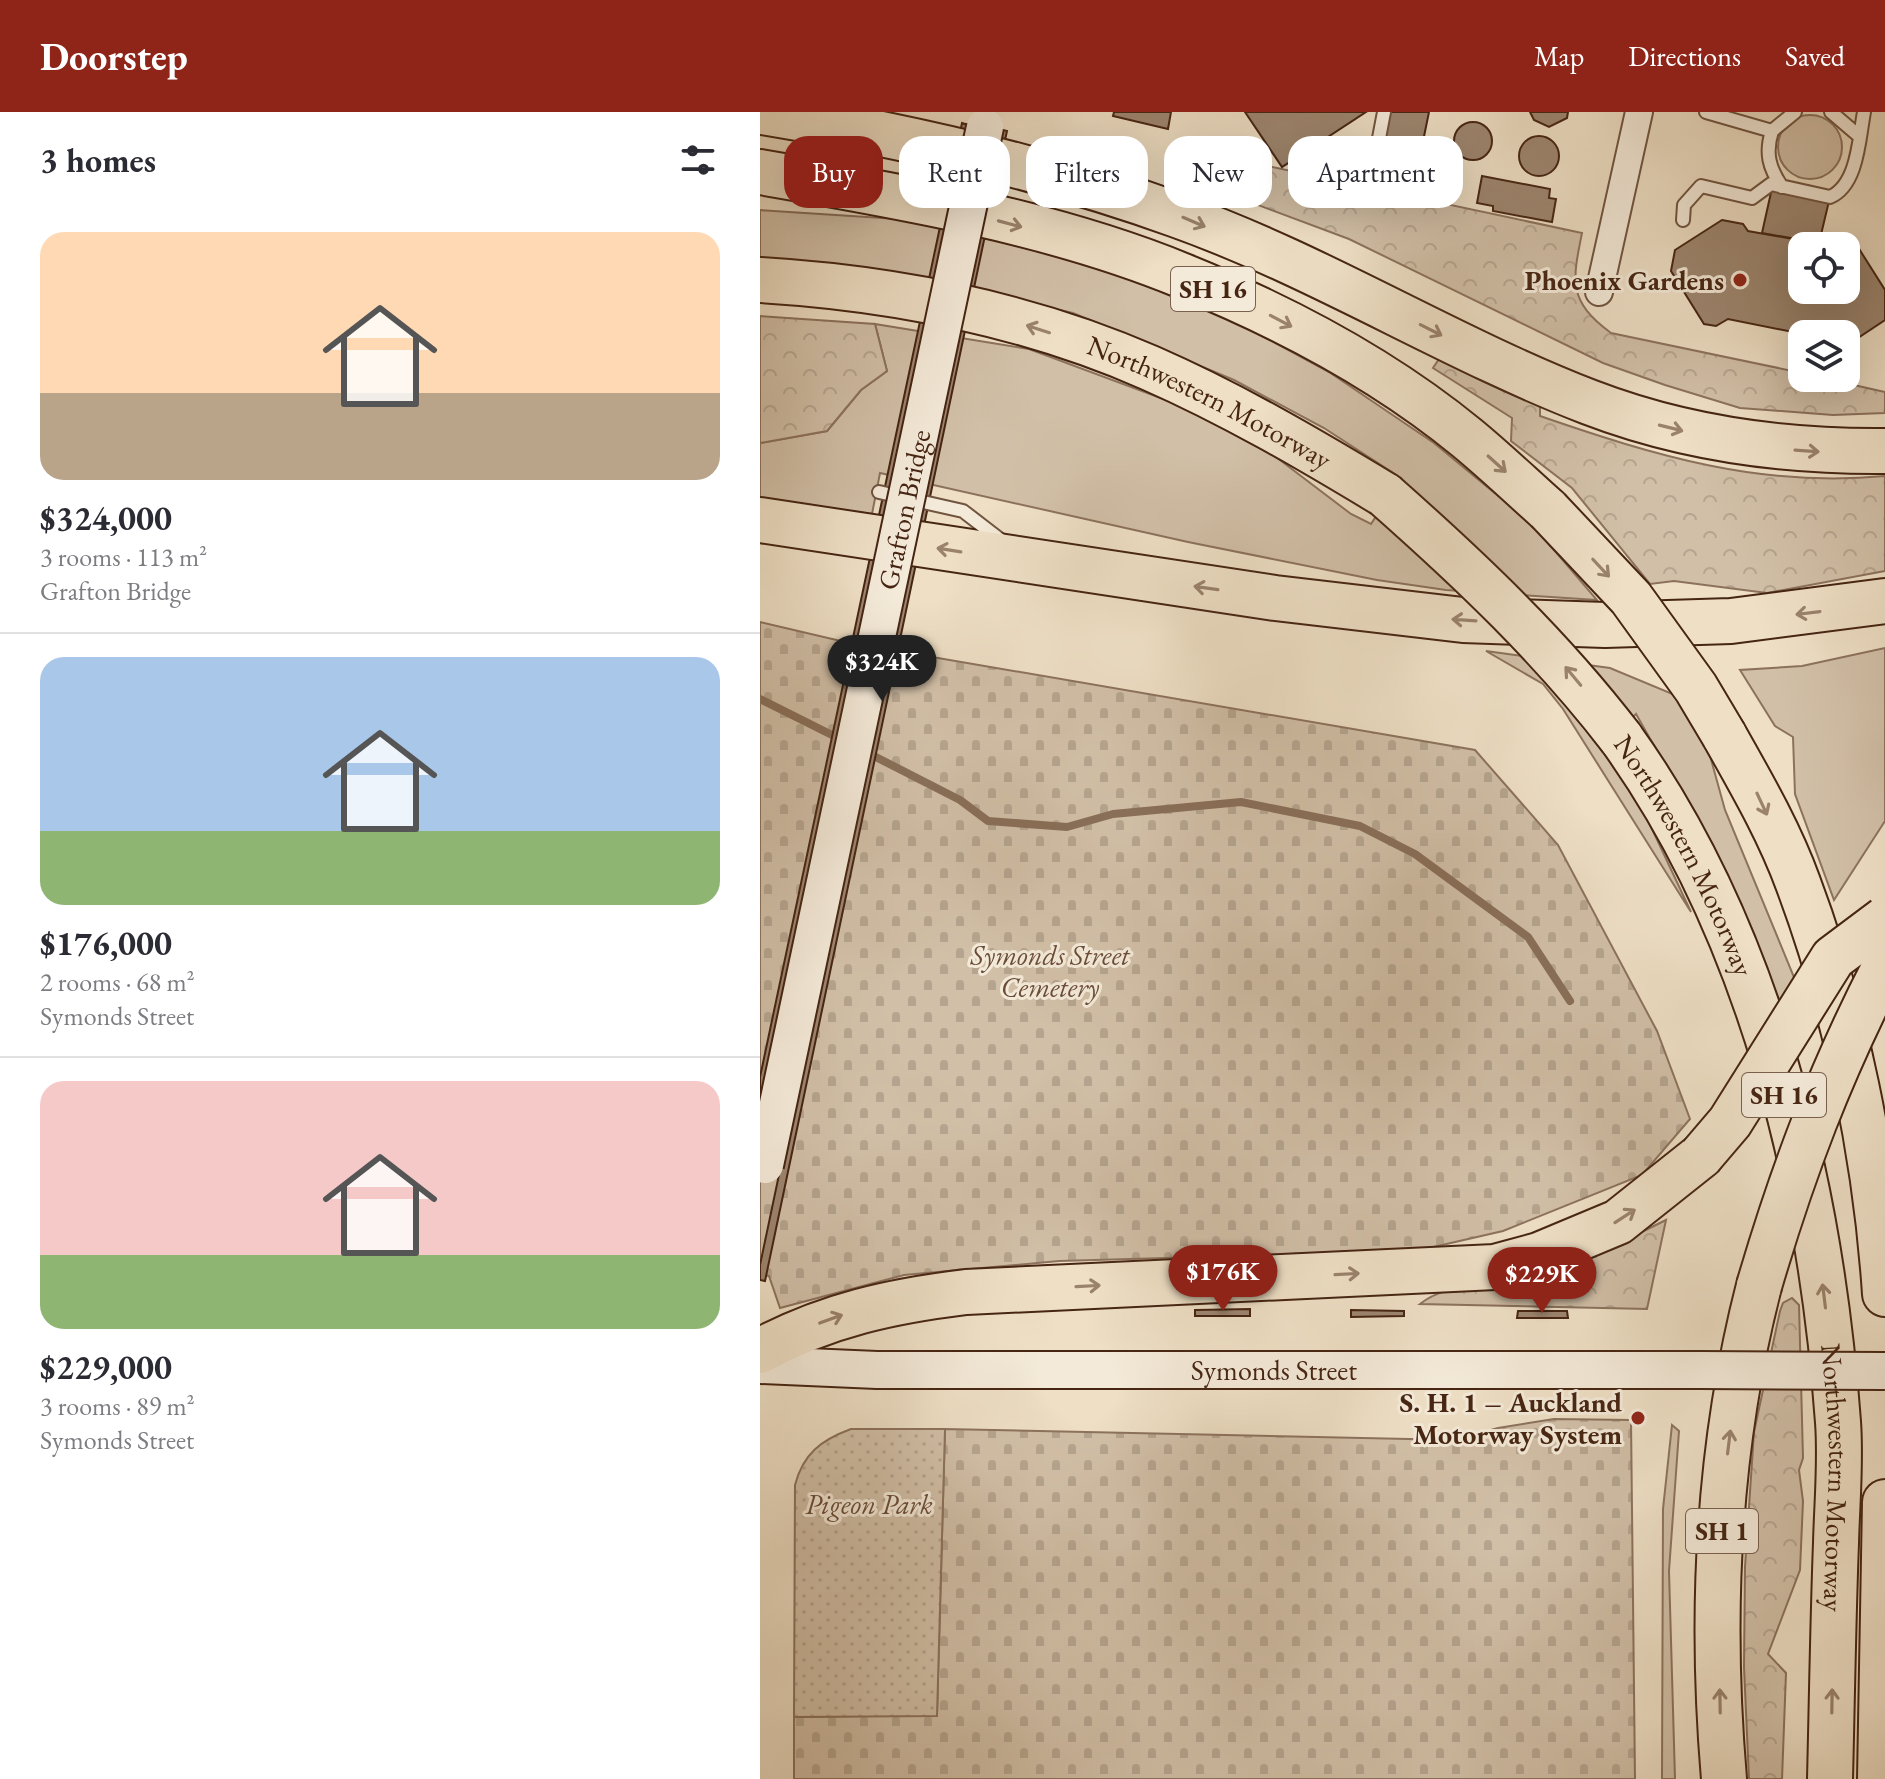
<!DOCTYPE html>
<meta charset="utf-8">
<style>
:root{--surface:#fff;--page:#f2f2f3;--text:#2b2b33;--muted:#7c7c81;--line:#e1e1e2;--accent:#8f2418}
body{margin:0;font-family:"EB Garamond",serif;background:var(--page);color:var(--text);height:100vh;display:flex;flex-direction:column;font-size:30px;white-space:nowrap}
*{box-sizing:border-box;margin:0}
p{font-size:26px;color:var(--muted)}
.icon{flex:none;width:44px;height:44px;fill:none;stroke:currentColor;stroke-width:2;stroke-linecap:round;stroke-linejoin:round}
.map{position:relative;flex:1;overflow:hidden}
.side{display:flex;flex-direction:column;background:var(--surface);width:760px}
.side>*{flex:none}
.guide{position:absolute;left:24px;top:24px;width:760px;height:72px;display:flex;gap:16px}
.tools{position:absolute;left:1028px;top:120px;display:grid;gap:16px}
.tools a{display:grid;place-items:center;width:72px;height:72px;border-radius:16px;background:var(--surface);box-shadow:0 8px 32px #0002;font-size:40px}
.price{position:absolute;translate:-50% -68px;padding:0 18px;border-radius:28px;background:var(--accent);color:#fff;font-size:26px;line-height:52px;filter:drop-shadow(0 2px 4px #0008)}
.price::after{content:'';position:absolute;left:50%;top:48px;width:24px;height:18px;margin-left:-12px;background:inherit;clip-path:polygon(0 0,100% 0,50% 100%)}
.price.current{background:#222;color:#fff}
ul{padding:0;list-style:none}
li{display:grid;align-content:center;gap:16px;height:424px;padding:0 40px}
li+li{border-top:2px solid var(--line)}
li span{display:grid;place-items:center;height:248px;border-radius:24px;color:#555}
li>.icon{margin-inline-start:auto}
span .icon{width:144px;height:144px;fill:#fffc;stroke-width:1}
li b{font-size:34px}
h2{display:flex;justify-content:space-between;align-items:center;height:96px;padding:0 40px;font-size:34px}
.tag{padding:0 28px;border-radius:24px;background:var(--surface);box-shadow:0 8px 32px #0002;font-size:28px;line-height:72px}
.tag.current{background:var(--accent);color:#fff}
header{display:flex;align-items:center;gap:48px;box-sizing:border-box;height:112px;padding:0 40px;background:var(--accent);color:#fff}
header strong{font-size:38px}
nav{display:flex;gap:44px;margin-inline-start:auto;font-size:28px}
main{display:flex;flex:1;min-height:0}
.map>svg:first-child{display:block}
.grass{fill:#d1bfa7;stroke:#8c725d;stroke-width:2}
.forest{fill:url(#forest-crowns);stroke:#8c725d;stroke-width:2}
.cemetery{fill:url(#cemetery-stones);stroke:#8c725d;stroke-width:2}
.park{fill:url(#park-dots);stroke:#8c725d;stroke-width:2}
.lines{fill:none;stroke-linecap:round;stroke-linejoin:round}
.stream{stroke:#896f59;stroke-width:8}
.building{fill:#9d8670;stroke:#462513;stroke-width:2}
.lane-casing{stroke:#705440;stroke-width:16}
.street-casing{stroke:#705440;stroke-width:30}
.secondary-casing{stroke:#462513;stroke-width:40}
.highway-casing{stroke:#462513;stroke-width:48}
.lane{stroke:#f4ead9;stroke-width:12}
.street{stroke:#f4ead9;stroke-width:26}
.secondary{stroke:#f4ead9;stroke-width:36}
.highway{stroke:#eedfc5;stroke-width:44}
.secondary-bridge-casing{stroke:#462513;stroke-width:40;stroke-linecap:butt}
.highway-bridge-casing{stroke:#462513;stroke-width:48;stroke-linecap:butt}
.secondary-bridge{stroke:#f4ead9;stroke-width:36}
.highway-bridge{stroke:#eedfc5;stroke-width:44}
.oneway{stroke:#9a826c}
.poi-dot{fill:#8f2418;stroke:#f4ead9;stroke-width:3}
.labels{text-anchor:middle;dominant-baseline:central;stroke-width:6;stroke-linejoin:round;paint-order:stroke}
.shield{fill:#f4ead9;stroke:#7a604e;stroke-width:2}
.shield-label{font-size:26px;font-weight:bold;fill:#462513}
.poi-label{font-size:28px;font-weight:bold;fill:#462513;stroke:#f4ead9;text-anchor:end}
.street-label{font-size:28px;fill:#462513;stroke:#f4ead9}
.park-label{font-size:28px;font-style:italic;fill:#694c38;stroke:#f4ead9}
</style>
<header>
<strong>Doorstep</strong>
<nav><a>Map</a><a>Directions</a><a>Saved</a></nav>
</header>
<main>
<section class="side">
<h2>3 homes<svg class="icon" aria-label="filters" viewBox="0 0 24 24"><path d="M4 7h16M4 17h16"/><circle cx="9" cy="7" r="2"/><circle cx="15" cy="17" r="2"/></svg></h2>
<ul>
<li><span style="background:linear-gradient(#ffd9b3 65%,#b9a48a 0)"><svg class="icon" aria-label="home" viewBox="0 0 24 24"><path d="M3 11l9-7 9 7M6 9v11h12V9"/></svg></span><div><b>$324,000</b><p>3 rooms · 113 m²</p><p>Grafton Bridge</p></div></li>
<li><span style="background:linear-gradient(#a9c7e8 70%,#8fb573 0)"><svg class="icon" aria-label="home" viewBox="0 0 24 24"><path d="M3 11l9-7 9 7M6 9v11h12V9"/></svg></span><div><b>$176,000</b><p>2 rooms · 68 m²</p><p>Symonds Street</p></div></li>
<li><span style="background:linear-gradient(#f6c9c9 70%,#8fb573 0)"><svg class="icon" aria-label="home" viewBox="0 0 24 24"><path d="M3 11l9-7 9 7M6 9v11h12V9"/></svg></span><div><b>$229,000</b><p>3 rooms · 89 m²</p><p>Symonds Street</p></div></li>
</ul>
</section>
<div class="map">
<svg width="1125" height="1667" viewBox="0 0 1125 1667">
<defs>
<pattern id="forest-crowns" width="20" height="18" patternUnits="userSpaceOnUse" patternTransform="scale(2)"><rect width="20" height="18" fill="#d1bfa7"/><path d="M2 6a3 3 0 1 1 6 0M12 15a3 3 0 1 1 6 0" fill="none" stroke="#b5a48f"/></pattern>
<pattern id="cemetery-stones" width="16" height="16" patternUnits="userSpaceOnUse" patternTransform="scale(2)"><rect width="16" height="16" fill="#d1bfa7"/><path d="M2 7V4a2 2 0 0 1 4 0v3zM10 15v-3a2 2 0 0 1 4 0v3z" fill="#b5a48f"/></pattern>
<pattern id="park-dots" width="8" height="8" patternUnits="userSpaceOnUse" patternTransform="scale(2)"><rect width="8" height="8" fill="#d1bfa7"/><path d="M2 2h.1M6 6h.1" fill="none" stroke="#b5a48f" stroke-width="1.8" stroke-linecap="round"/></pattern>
</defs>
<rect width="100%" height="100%" fill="#eedfc5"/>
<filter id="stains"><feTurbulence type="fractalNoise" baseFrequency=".0025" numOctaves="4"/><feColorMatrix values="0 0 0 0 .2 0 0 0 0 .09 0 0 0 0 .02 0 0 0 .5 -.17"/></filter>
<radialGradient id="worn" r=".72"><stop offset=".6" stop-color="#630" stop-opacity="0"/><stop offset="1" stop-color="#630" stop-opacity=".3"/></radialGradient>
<path class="grass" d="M1018 35a32 32 0 1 1 64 0a32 32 0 1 1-64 0Z
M0,98l169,11 199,55 86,34 115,62 105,71 97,80 66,77 -151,-10 -69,-10 -189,-38 -308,-69 -8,41 -112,-15v-56l67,-12 34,-41 26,-19 -12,-47 154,25 172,64 75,44 75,57 20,10 30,-46 -77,-50 -90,-48 -161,-67 -74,-17 -239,-37z
M1125,536v173l-51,79 -39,-106 -2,-57 -18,-11 -35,-56 62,-4z
M726,539l124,17 65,27 34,57 16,58 71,172 -16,21 -69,-157 -75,-132 -32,33 33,50 54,115 -128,-203 -20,-25z
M912,1313l7,6 -10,140 6,208h-13l1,-270z"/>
<path class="forest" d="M419,35l403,86c-10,49 -14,68 29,100l191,40v5h21l62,14v21l-52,2 -93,-7 -75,-23 -62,-22 -254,-124 -177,-66z
M0,204l115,8 12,47 -26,19 -34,41 -67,12z
M679,247l101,45v12c116,40 221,72 345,60v95l-118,22 -93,-12 -24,3 -78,-96 -61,-47 1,-23 -79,-50z
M906,1108l-19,89 -227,-5c24,-19 47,-14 76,-20 59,-14 116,-36 170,-64z
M1032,1186l7,7 4,153 -4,12 4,31 -3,69 -32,84 18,19 -4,106h-33l-5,-112 1,-100 9,-135 26,-121 3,-8z"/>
<path class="cemetery" d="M0,510l85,20 630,108 83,95 99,186 33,88 -48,56 -139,56 -87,20 -357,10 -155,14 -124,33 -11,-32 -9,-2z
M794,1307l77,1 4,359h-841v-62l143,-2 8,-286 510,11 43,-12z"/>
<path class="park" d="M91,1317h94l-8,287 -143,1 1,-232c8,-31 26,-45 56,-56z"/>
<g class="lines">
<path class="stream" d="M0,587l80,40
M106,640l94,48 28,21 79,6 46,-13 128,-12 119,24 55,28 113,83 42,64"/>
</g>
<path class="building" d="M354,0h57l-3,17 -55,-13z
M485,0h121l-84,55z
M630,0h39l-9,44 -37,-8z
M770,0h38l-1,6 -18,9 -15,-7z
M694 29a19 19 0 1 1 38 0a19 19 0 1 1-38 0Z
M202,11l6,2 -208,992v-40z
M239,17l8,2 -242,1150 -5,-1v-15z
M759 44a20 20 0 1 1 40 0a20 20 0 1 1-40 0Z
M722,64l68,13 -1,9 7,1 -4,23 -59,-11v-5l-16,-3z
M1012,76l57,13 -10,42 -57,-10z
M962,108l21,4 5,7 84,15h-30v44h44v-44h-14l9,-5 15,3 29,46v30l-39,26v-12h-43l-75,-15 -12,7 -12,-2 -33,-53 4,-21z
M490,1197v7h-55v-6z
M591,1198l53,1v5l-53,1z
M758,1199h49l1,7h-51z"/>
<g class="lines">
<g class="lane-casing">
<path id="lane" d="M946,0l66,19 23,-19
M1071,0l28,24
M1012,19c-7,22 -3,37 10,56
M611,68l13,-68
M923,108l1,-15 17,-19 51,12 19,-14 59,13c28,-12 29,-59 34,-85
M119,380l84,19 39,30"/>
</g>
<g class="street-casing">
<path id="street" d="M839,180l40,-180"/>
</g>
<g class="secondary-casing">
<g id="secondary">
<path id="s1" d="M0,1253l117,5h823"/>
</g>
</g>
<g class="highway-casing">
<g id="highway">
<path d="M2,0c139,23 282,55 415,103 143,51 272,133 412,187 96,37 194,50 296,49"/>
<path d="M0,60c140,24 292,50 423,104 99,40 201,94 284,162 28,23 54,48 81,72"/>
<path id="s2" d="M0,168c133,8 267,34 390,88 82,36 159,81 235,127"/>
<path d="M0,408l515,78 188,22 142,5 126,-4 154,-20"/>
<path d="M964,623c27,48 55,96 74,148 48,128 78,274 87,411"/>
<path id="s3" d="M861,626c140,195 200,448 217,684 3,40 -1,81 -2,121 -3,79 -4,157 -6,236"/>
<path d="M0,1239c66,-36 132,-50 206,-59l529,-25 44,-12 79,-33 83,-66"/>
<path d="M964,1667c-14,-164 -6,-334 35,-493"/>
<path d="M1120,1667l5,-277"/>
</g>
</g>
<use href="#lane" class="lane"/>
<use href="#street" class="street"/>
<use href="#secondary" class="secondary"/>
<use href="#highway" class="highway"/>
<g class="secondary-bridge-casing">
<g id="secondary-bridge">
<path id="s4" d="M5,1053l220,-1038"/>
<path d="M940,1258l185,1"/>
</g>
</g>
<g class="highway-bridge-casing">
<path id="highway-bridge" d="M625,383c86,76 166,152 236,243
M788,398l83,88 65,90 28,47
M941,1044l29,-34 103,-164 52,-39
M999,1174c34,-116 71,-213 126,-320"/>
</g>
<use href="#secondary-bridge" class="secondary-bridge"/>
<use href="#highway-bridge" class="highway-bridge"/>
</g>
<defs><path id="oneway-shaft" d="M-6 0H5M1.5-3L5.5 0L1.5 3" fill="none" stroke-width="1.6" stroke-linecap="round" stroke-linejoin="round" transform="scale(2)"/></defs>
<g class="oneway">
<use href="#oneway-shaft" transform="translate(434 110) rotate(23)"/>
<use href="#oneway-shaft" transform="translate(250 112) rotate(15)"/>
<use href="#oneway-shaft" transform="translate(521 209) rotate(28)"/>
<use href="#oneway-shaft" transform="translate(278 217) rotate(-162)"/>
<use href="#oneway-shaft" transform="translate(671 218) rotate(27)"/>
<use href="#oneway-shaft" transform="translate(911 316) rotate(14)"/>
<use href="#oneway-shaft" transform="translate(1047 339) rotate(4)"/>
<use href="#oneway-shaft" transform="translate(737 352) rotate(42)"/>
<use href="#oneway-shaft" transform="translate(189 438) rotate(-171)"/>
<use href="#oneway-shaft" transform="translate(841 456) rotate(47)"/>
<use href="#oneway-shaft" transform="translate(446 476) rotate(-172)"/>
<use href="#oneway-shaft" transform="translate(1048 501) rotate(173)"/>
<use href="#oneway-shaft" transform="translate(704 508) rotate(-176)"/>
<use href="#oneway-shaft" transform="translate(813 564) rotate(-130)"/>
<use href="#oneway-shaft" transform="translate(1002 692) rotate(65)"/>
<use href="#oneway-shaft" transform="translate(865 1104) rotate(-33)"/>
<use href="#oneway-shaft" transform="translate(587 1162) rotate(-3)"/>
<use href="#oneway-shaft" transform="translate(328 1174) rotate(-3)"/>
<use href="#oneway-shaft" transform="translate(1064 1184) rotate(-97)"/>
<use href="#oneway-shaft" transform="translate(71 1207) rotate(-20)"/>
<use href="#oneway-shaft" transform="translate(969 1330) rotate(-83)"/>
<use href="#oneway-shaft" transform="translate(960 1589) rotate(-91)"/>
<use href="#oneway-shaft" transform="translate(1072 1589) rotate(-89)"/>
</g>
<g class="poi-dot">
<circle cx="980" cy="168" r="8"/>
<circle cx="878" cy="1306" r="8"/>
</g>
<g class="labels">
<g class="shield">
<rect x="411" y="155" width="84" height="44" rx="6"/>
<rect x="982" y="961" width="84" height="44" rx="6"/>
<rect x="926" y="1397" width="72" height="44" rx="6"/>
</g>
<g class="shield-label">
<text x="453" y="177">SH 16</text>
<text x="1024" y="983">SH 16</text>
<text x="962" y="1419">SH 1</text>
</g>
<g class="poi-label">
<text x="964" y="168">Phoenix Gardens</text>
<text x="862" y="1290">S. H. 1 – Auckland<tspan x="862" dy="32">Motorway System</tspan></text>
</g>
<g class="street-label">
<text stroke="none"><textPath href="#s2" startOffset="470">Northwestern Motorway</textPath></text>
<text stroke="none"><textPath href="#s4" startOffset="670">Grafton Bridge</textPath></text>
<text stroke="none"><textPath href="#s3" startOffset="134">Northwestern Motorway</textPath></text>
<text stroke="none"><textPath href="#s1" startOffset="514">Symonds Street</textPath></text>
<text stroke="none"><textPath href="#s3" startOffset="782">Northwestern Motorway</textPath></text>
</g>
<g class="park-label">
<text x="290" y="843">Symonds Street<tspan x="290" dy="32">Cemetery</tspan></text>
<text x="109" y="1392">Pigeon Park</text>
</g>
</g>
<rect width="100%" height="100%" filter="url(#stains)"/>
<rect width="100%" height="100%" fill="url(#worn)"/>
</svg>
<div class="tools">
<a><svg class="icon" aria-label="locate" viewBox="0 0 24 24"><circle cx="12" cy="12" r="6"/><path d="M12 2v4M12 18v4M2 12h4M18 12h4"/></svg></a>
<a><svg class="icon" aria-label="layers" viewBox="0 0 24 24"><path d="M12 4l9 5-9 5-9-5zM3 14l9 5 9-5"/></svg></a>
</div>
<b class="price current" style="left:122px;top:591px">$324K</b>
<b class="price" style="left:463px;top:1201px">$176K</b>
<b class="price" style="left:782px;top:1203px">$229K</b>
<div class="guide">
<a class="tag current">Buy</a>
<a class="tag">Rent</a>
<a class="tag">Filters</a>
<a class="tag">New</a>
<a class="tag">Apartment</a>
</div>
</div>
</main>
